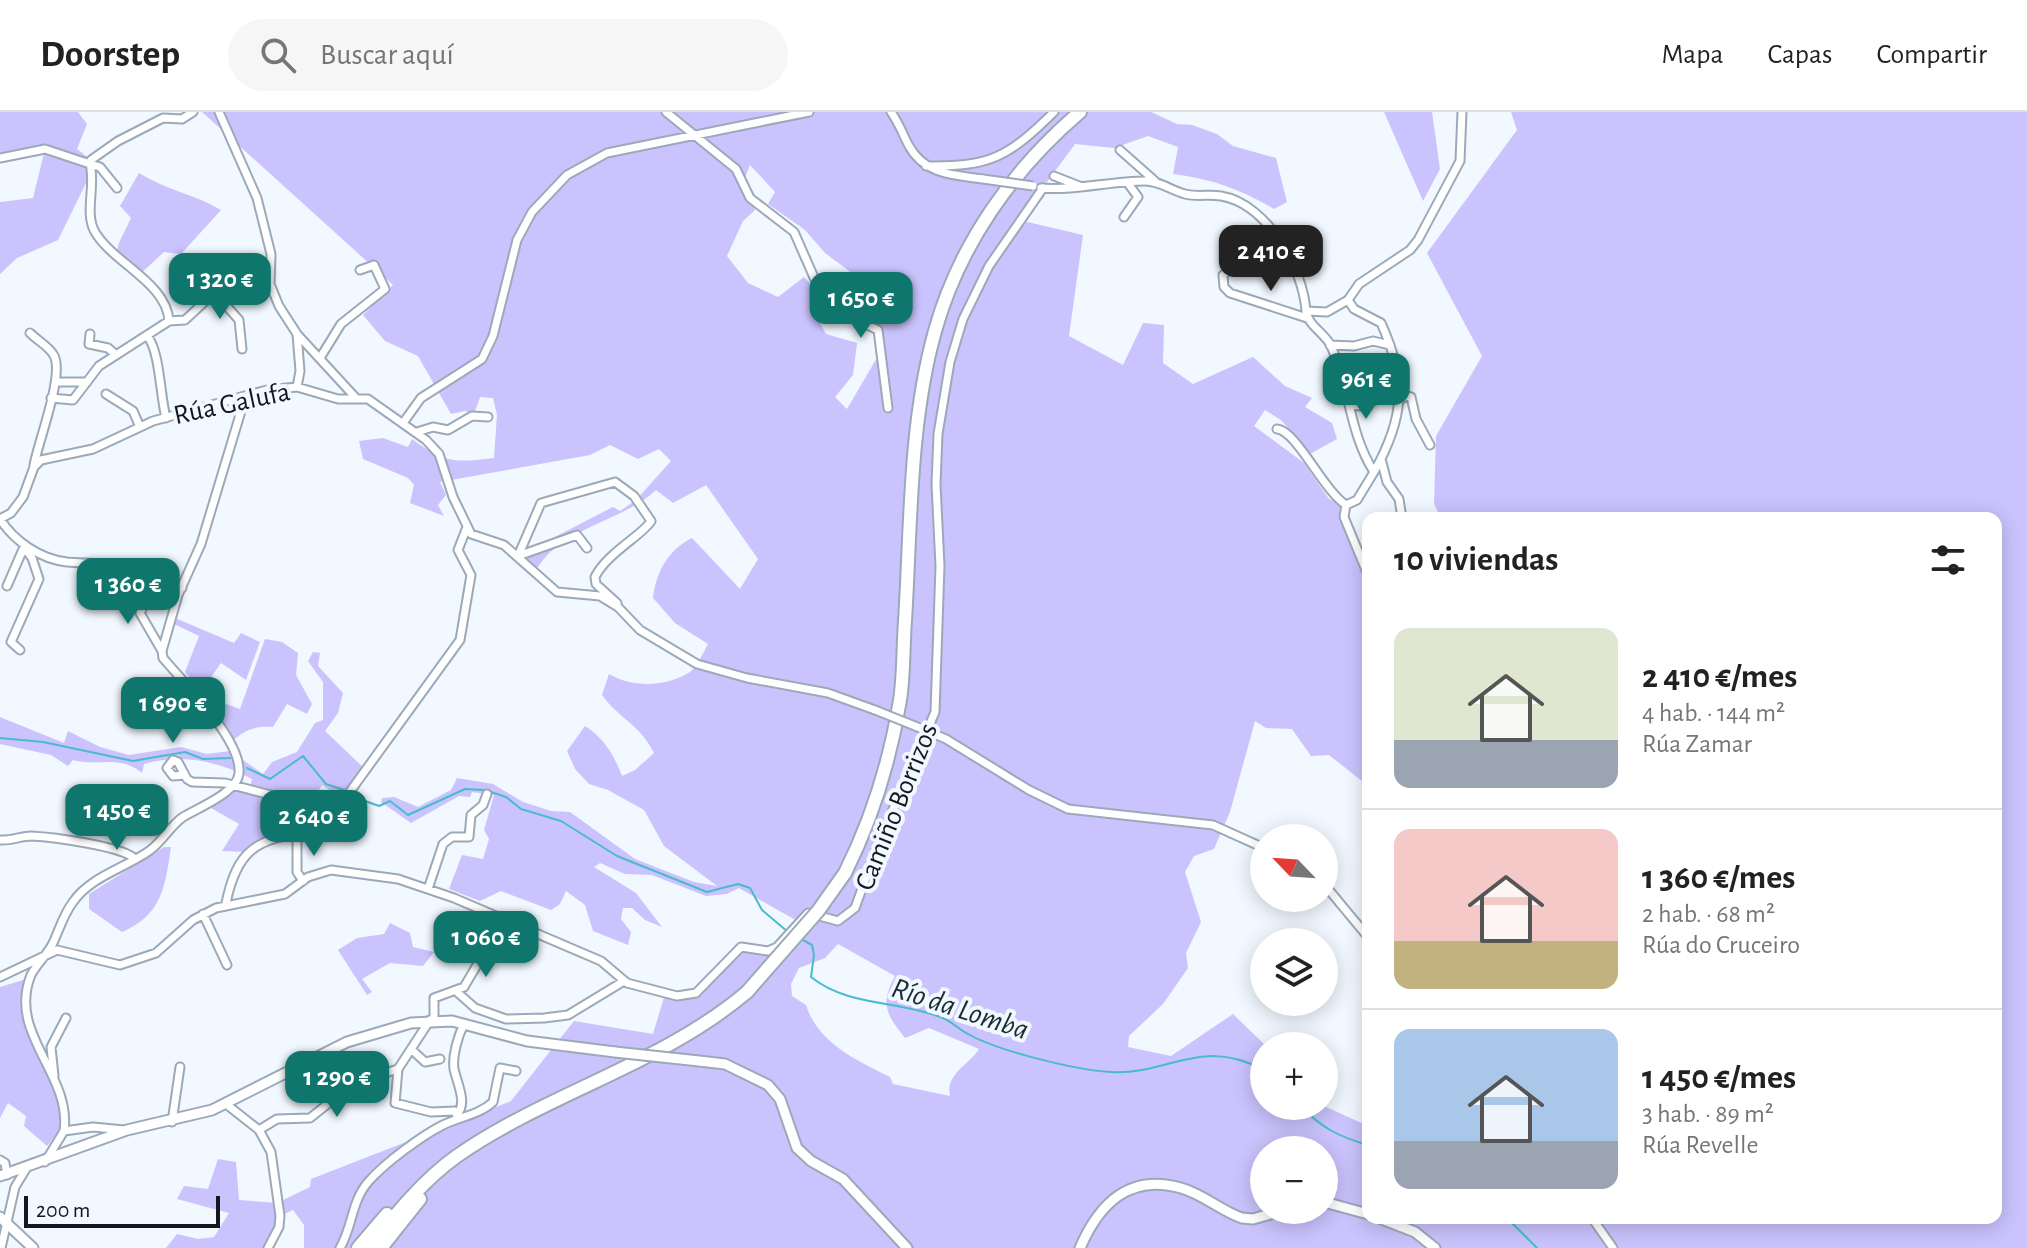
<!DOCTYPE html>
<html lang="es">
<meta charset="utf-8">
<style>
:root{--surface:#fff;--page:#f6f6f6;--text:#222;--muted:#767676;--line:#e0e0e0;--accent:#0f766e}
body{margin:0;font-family:"Alegreya Sans",sans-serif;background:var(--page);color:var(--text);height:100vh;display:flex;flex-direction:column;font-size:30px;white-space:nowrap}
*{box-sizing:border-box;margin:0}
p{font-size:26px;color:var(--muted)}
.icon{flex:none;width:44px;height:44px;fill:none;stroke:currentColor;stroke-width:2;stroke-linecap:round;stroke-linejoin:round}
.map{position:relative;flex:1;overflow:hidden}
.details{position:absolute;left:1362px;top:400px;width:640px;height:712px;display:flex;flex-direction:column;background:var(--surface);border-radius:16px;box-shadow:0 4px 20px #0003}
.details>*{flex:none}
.needle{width:52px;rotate:295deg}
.fabs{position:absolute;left:1250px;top:712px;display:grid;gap:16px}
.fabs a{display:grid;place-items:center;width:88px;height:88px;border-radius:50%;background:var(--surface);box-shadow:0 4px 20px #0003;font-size:40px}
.scale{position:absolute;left:24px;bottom:20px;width:196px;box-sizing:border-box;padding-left:8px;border:4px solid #12181d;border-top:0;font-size:22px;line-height:28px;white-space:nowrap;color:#12181d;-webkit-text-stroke:6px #f1f8ff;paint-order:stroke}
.price{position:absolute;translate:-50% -68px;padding:0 18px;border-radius:16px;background:var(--accent);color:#fff;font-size:26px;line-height:52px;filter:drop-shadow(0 2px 4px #0008)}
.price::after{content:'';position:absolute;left:50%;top:48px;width:24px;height:18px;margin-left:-12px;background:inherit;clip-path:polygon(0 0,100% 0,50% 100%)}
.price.selected{background:#222;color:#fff}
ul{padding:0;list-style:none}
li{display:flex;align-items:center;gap:24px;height:200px;padding:0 32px}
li+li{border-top:2px solid var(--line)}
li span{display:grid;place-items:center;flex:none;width:224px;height:160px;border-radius:16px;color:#555}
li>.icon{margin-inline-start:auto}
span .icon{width:96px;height:96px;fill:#fffc;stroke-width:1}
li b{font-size:34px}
h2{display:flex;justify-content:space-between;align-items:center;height:96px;padding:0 32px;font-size:34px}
header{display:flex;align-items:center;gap:48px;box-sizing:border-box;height:112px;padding:0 40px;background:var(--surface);border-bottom:2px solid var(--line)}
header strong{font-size:38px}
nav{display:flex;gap:44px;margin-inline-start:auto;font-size:28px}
.search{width:560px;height:72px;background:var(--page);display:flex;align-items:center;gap:20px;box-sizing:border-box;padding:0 28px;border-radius:44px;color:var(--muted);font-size:30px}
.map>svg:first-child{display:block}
.green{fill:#cac3fd;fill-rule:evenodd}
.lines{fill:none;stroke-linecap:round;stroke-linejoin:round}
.stream{stroke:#4abbcb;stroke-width:2}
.minor-casing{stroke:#9ba9b9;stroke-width:11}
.tertiary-casing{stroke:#9ba9b9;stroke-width:13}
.trunk-casing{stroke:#9ba9b9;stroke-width:16}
.minor{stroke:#fff;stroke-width:7}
.tertiary{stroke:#fff;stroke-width:9}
.trunk{stroke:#fff;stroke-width:12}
.minor-bridge-casing{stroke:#9ba9b9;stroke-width:11;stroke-linecap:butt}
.tertiary-bridge-casing{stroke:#9ba9b9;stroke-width:13;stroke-linecap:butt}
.trunk-bridge-casing{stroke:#9ba9b9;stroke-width:16;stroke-linecap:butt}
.minor-bridge{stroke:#fff;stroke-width:7}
.tertiary-bridge{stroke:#fff;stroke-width:9}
.trunk-bridge{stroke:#fff;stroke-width:12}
.labels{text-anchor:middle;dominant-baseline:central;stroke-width:8;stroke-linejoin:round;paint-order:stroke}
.street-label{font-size:28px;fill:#12181d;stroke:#f1f8ff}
.water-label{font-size:30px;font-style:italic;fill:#182d30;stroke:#f1f8ff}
</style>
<header>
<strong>Doorstep</strong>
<div class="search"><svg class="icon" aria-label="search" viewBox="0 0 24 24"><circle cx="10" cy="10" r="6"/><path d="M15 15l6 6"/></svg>Buscar aquí</div>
<nav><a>Mapa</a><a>Capas</a><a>Compartir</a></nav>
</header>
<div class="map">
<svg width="2027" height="1136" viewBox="0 0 2027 1136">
<rect width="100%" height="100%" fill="#f1f8ff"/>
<path class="green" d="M0,0h78l9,12 -10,25 14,11 1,11 -34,69 -41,18 -17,16v-72l33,-4 12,-49 -45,9z
M202,0h949l26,12 15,1 25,9 16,12 43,12 11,44 -13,7c-34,-20 -62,-30 -101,-35l5,-27 -30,-11 -34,12 -39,-4 -56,76 64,15 -14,101 54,29 20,-42 21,2 -1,38 30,21 60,-27 32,29 27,12 -7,9 27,16 5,16 -27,15 -29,-34 -16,-10 -11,16 50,37 25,36 17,6 22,70v207l-6,-1 -33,-26 -18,1 -19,-27 -26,-1 -11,-7 -25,91 -16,37 -20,7 -9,16 16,50 -15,31 2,15 -25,36 -34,32 -1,11 43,9 62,-42 33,32 -2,60h60l44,20v92h628v-700h-555l-7,-14 2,-68 46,-80 -55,-103 90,-123 -6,-18h516v1136h-1723v-23l-11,-15 -13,6 -16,32h-98l11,-14 21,5 16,-2 15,-24 -52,-14 7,-13 24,3 10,-30 18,3 3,38 38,3 33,-16 1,-8 200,-78 63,-80 79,13 12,-40 31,-1 45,-46 27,4 31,-29 -60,-34 -12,6 -21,2 -54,-21 -27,-1 -25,-11 -6,4 42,26 26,34 -17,-7 -13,-12h-9l-2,11 10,13 -3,13 -35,-14 -8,-26 -19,-14 -6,13 -9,6 -50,-19 -21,10 -31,-12 13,-34 21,4 6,-20 -5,-9 10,-35 -22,-3 -2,5 -11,-1 -48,27 -30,-21 1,-4 12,-1 24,10 33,-17 6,-12 36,6 30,18 28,9 19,1 65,47 59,23 23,4 -53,-40 -20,-36 -36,-20 -19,-6 -14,-15 -8,-18 18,-25c19,12 29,29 37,50l13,-6 19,-17c-14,-29 -35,-34 -52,-58l7,-21c23,14 57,13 81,-2 7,-5 13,-19 18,-28l-33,-21 -22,-25c3,-26 15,-48 39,-60l48,51 18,-30 -52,-74 -33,18 -17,-13c-36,34 -103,38 -123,87l-15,-21 95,-49 7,4 16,-11 35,-39 -12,-12 -21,10 -28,-14 -20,10 -150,27 6,13 -8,10 6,11 -34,-13 4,-18 -6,-7 -45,-19 -4,-18 24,-3 25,9 4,-8c32,24 43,24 82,19l3,-43 -4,-17 -13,-1 -6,17 -9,-3 -14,3 -33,-58 -33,-15 -22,-26 30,-30zM750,53l25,27 -7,12 37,26 20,23 32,24 -15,19 43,48 -38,65 -12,-12 18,-22 4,-32 -31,-9 -6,-11 12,-16 -28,-30 -26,20 -30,-14 -21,-27 16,-35 12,-11 -12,-27zM838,832l57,32c-15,28 -9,38 10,62l24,-10 50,21c-10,16 -34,25 -29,47l-57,-12 -3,-7c-34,-17 -72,-34 -84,-72l-14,-9 -1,-12 8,-16 26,-10zM1264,1038h60v60h-60z
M1384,0h48l8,57 -17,32z
M139,61c27,17 55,21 82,37l-40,44 -17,-2 -26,24 -21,-17 1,-14 13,-27 -11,-12z
M175,506l59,25 7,-10 19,9 -14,38 -25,-17 -19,27 -17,-18 14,-36 -25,-12z
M265,527l17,3 16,11 -2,22 16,29 -5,10 -20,-10 -14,23c-19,-1 -29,3 -43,16l-38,-52 48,18z
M313,540l7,1 -2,13 25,27 -5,20 -13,18 41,39 -27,39 -5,-16 -12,-8 -13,20 12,25 -47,7 -27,15 -25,-1 17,-27 -28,-16 25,-17 13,1 3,-13c-34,-18 -71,-26 -108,-15l-2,9c-23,-19 -43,-6 -69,-13l-5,6 -17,-11 -51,-11v-27l64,26 4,-12 32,16 29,8 52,-8 26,7 23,-3 33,23 9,-12 25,-10 18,-29 8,-3v-38l-15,-21z
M164,735h7c-6,40 -9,68 -49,85l-33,-23v-15z
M390,811l20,10 3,14 21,5 -11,14 -33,-3 -28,16 10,13 -5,3 -29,-45 19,-12 27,-4z
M30,866l-4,17 3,44 33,55v33l-15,19 -23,-20 2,-10 -18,-13 -8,15v-131z"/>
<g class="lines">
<path class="stream" d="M0,626l43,4 90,19 52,-9 18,7 27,-1
M247,656l23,11 33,-23 23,28 18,6
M354,685l25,9 11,-5 18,14 57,-26 20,1 21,7 15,12 40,12 56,35 90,36 31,-8 12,4 12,22 26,22
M801,827l11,6 2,10 -3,22c37,30 88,23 132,41 9,4 17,12 25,16 30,17 108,36 142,38 61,3 90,-36 154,-2
M1301,994c20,22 39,31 67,39
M1507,1106l30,30"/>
<g class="minor-casing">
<path id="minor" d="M219,0l38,86 14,56 -1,30 9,22 18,28 58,63
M666,0l70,57 14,29 44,34 22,50 45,40 17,8 10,78
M891,0c8,11 12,23 18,34 16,29 45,29 74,33
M1120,38l35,31
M0,46l45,-9 45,15c6,21 -6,49 5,68 18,31 72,51 74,89
M926,54c65,1 82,-9 128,-54
M1054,64l28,11
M117,76l-17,-21 -10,-3 1,-4 27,-19 45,-23 19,1 11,-7
M1041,76c35,3 69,-7 104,-7 15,0 25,9 40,13 12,3 24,0 36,2 47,8 82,73 85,115l21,1 21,-12 11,-16 51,-34 8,-10 42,-79 2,-49
M1124,105l14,-20 -11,-15
M1234,154l-11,9 1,12 6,6 77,25
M215,181l24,27 3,29
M1348,188l6,9 27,14c26,57 24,94 -7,149
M1306,199c2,15 19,22 25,35 19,42 18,87 43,126l-17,28 -11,5 -2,12 24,58
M30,221c7,7 18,13 23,21 13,17 -15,88 -19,111
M90,222l-1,10 19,4 8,7
M297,222l3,37 -3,16
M148,225c12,16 12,58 18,81
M1330,233l24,1 19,-5 17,4
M320,246l21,-34 44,-35 -11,-24 -14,5
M57,270h30
M106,282l27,17 7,16
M51,286l22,2 26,-34 70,-45 16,-1 56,-52 15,2 14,14
M1400,288l6,-4 5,1 5,22 14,26
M1349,293l13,1 17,-8
M403,311l18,-25 61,-39 11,-23 24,-96 15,-28 35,-37 40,-22 202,-41
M1277,317c19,1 46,61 69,76
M417,320l16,-5 15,3 24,-14 16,1
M1381,347l6,23 12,17 3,19
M0,407l11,-6 12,-16 11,-30 7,-7 52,-11 60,-28 114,-31 30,-3 41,12h30l58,41 13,14 14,43 18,37 33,11 53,47 43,4 18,11 22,23 57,34 50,14 81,15 47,17
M0,407c14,22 40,40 67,43 40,3 57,-3 81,36
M518,444l23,-53 74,-21 19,14 17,25c-7,13 -44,32 -56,56l1,7 21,19
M518,444l59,-21 10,13
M7,474l17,-39 8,11 7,21 -28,63 9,8
M148,486l-8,15 22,38
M148,486l34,-10
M915,614l31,13 83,51 39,19 145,16 51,23
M185,663l-12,1 -6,-8 6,-8 5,2 9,17 5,3 33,1 83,22 7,7 6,18
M297,721v39l6,9
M0,728c11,1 21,-4 31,-4 20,1 92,10 104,23
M1324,772l44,53
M428,777l15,-45 9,-7h17l2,-22 12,-10 4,-11
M226,791c11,-53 30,-64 81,-71 11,-2 21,-2 29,-10l5,-18 119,-164 11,-65 -13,-25 9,-23
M203,802l24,51
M0,865l57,-27 63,15 36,-12 37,-33 23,-12 69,-14 23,-17 23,-7 67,9 56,19 147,63 26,22 50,13 19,-3 45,-46 27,4 9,-4 31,-34 30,8 17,-13 24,-66 56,-130 5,-146 -4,-82 2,-50 12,-72 13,-43 26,-53 54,-78
M457,880l18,16 31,11 38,-1 24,-3 56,-34
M430,908l-32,49 -3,34 36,9 24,-1 3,7
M434,908v-22l30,-11 13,-22 16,-48
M411,937l14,13 15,-3
M54,964l-3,-29 15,-29
M226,992l33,26 12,22 9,64 -1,11 -11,21
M458,1001c9,-11 -1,-30 -4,-44 -2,-13 4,-33 10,-45
M172,1010l8,-55
M259,1018l18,-11 33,-1 44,-35 44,-14
M64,1019c8,-57 -57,-97 -33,-156 5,-10 15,-19 21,-30 7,-14 11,-30 21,-43 17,-25 52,-34 76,-51 13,-9 21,-25 34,-34 15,-9 55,-25 56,-44 3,-33 -55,-90 -76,-115l-1,-7 16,-56 23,-51 44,-146
M0,1048l5,3 2,12
M45,1050l19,-31 29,-4 31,3
M1592,1106l21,30
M1,1136l14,-61 11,-18
M340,1136c13,-22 11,-47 29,-67 16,-18 52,-45 74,-56 16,-8 36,-10 50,-23l7,-34 16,3"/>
</g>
<g class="tertiary-casing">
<path id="tertiary" d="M699,949l26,3 43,21 12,14 17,49 14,13 32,18 64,69
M0,1064l127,-46 85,-20 135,-68 64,-19 41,-2 75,20 88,11
M1324,1090l44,12
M0,1105l33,31
M1379,1106l36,14 20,16
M1080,1136c19,-44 49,-75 101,-60 22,6 40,23 61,30l11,1 31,-9"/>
</g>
<g class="trunk-casing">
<path id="trunk" d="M845,761c28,-56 45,-112 55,-173 4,-26 3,-53 5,-79 6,-96 4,-197 30,-290 24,-86 77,-161 145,-219
M358,1136l29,-34
M369,1136c26,-33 54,-68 88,-92 92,-64 204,-91 290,-164
M381,1136l39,-49"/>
</g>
<use href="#minor" class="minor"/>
<use href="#tertiary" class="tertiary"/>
<use href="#trunk" class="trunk"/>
<g class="minor-bridge-casing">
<path id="minor-bridge" d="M983,67l50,7
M875,598l40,16"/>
</g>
<g class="tertiary-bridge-casing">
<path id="tertiary-bridge" d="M615,940l84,9"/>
</g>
<g class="trunk-bridge-casing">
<path id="trunk-bridge" d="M747,880l71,-81 27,-38"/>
</g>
<use href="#minor-bridge" class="minor-bridge"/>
<use href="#tertiary-bridge" class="tertiary-bridge"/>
<use href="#trunk-bridge" class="trunk-bridge"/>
</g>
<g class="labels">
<g class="street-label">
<text transform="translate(232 292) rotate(-12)">Rúa Galufa</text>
<text transform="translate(897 695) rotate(-68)">Camiño Borrizos</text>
</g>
<g class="water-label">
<text transform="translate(960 897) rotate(18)">Río da Lomba</text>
</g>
</g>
</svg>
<div class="fabs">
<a><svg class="needle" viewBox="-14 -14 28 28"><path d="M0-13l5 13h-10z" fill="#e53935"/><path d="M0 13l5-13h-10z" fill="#767676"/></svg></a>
<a><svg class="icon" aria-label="layers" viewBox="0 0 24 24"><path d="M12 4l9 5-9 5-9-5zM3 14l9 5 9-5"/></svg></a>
<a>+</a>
<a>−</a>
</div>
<div class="scale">200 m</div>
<b class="price selected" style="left:1271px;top:181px">2 410 €</b>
<b class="price" style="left:220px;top:209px">1 320 €</b>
<b class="price" style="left:861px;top:228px">1 650 €</b>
<b class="price" style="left:1366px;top:309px">961 €</b>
<b class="price" style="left:128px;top:514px">1 360 €</b>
<b class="price" style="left:173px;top:633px">1 690 €</b>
<b class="price" style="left:117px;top:740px">1 450 €</b>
<b class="price" style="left:314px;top:746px">2 640 €</b>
<b class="price" style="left:486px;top:867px">1 060 €</b>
<b class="price" style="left:337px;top:1007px">1 290 €</b>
<section class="details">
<h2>10 viviendas<svg class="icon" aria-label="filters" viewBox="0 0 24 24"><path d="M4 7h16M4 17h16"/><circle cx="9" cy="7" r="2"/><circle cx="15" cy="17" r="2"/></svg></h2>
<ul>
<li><span style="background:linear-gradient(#dfe7d0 70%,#9aa5b1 0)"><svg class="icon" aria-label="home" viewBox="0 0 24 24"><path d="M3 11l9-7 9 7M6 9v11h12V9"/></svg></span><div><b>2 410 €/mes</b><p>4 hab. · 144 m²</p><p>Rúa Zamar</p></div></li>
<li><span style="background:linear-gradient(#f6c9c9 70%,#c2b280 0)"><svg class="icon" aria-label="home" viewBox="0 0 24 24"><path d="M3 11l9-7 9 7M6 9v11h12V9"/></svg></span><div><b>1 360 €/mes</b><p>2 hab. · 68 m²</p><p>Rúa do Cruceiro</p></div></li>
<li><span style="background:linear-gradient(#a9c7e8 70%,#9aa5b1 0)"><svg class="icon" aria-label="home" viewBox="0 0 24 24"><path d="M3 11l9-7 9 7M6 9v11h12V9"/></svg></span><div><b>1 450 €/mes</b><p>3 hab. · 89 m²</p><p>Rúa Revelle</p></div></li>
</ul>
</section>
</div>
